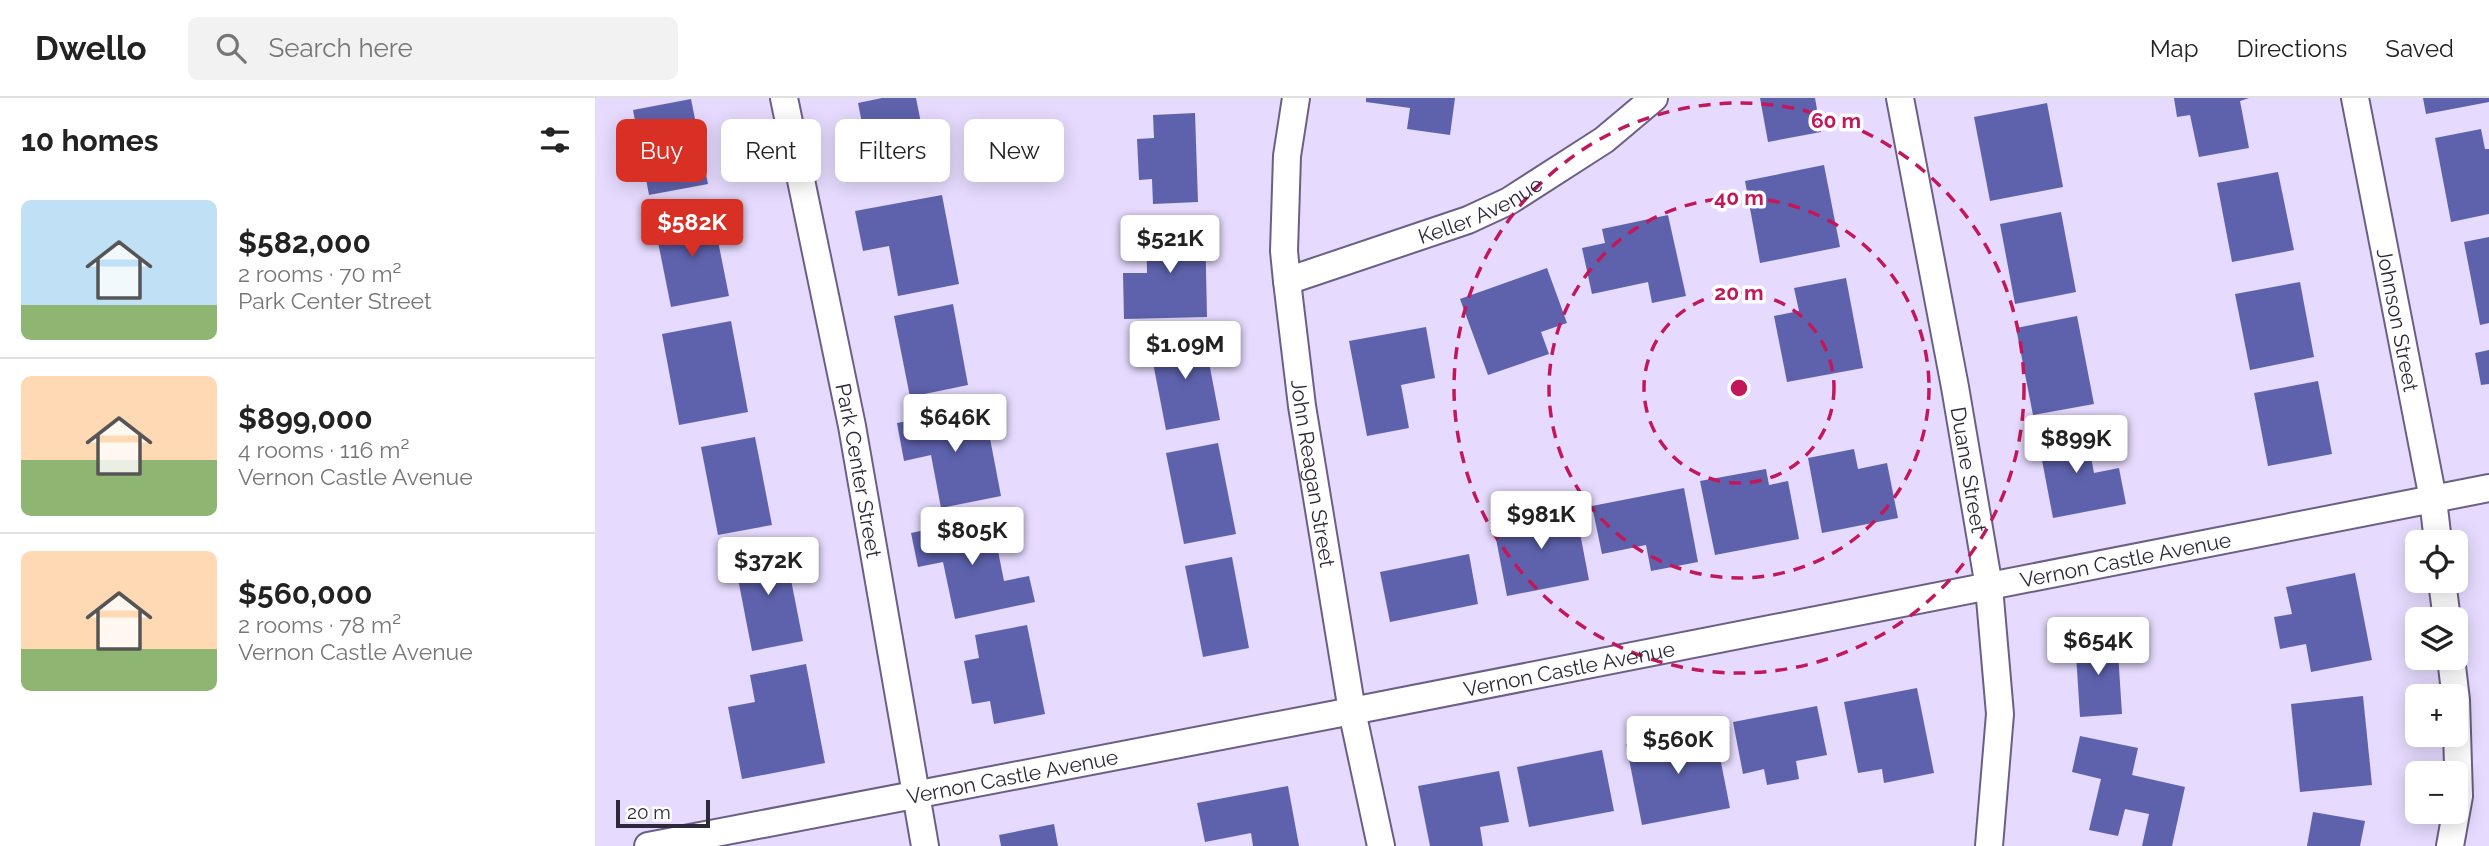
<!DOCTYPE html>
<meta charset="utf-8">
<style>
:root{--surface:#fff;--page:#f2f2f2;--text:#222;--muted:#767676;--line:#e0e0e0;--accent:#d93025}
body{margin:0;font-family:Raleway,sans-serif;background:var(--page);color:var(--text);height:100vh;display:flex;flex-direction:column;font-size:26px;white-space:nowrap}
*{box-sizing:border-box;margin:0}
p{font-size:23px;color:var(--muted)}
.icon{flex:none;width:38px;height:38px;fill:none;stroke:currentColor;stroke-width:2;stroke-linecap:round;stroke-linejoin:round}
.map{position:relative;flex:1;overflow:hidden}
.drawer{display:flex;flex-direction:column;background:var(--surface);width:595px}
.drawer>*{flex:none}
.hud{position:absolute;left:21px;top:21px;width:665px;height:63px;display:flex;gap:14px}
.buttons{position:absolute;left:1810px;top:432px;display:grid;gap:14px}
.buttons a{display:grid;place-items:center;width:63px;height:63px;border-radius:10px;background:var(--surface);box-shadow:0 4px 18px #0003;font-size:35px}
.scale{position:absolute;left:21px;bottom:18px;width:94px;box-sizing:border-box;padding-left:7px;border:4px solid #2e293a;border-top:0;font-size:19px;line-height:24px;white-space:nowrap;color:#2e293a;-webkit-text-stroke:5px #fff;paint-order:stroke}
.price{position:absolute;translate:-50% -60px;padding:0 16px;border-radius:7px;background:#fff;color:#222;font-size:23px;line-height:46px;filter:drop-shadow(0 2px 4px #0008)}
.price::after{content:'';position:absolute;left:50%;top:42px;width:21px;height:16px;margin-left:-10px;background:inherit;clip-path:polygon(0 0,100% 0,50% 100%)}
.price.on{background:var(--accent);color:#fff}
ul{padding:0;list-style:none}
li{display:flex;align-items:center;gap:21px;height:175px;padding:0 21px}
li+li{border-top:2px solid var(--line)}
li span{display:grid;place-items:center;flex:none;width:196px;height:140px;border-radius:10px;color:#555}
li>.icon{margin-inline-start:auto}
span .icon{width:84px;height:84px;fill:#fffc;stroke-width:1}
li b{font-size:30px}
h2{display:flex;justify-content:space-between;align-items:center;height:84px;padding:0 21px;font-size:30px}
.pill{padding:0 24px;border-radius:10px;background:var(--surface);box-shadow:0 4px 18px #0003;font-size:24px;line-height:63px}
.pill.on{background:var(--accent);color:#fff}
header{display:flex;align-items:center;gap:42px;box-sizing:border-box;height:98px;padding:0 35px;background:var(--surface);border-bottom:2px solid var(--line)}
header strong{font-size:33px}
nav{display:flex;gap:38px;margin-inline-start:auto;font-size:24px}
.search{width:490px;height:63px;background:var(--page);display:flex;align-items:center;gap:18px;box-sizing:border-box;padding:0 24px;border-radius:10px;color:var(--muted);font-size:26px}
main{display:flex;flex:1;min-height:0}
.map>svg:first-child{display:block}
.building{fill:#5e62ac}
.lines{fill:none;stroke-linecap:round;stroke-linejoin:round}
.minor-casing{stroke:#6b5f85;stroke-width:30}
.minor{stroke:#fff;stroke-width:26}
.ring{fill:none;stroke:#c2185b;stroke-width:3.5;stroke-dasharray:12 9}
.labels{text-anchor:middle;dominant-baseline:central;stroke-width:7;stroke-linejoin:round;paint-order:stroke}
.street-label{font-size:21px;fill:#2e293a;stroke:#fff}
.centre{fill:#c2185b;stroke:#fff;stroke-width:3.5}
.ring-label{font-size:21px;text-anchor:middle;font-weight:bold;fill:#c2185b;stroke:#fff;stroke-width:7;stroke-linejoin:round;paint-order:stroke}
</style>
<header>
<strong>Dwello</strong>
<div class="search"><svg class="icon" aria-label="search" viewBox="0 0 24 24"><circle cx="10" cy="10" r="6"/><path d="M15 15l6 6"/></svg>Search here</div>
<nav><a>Map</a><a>Directions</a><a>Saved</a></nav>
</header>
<main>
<section class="drawer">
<h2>10 homes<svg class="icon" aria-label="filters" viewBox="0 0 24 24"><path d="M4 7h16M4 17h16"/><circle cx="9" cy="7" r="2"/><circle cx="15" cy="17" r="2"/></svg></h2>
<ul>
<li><span style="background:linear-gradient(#bfe0f5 75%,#8fb573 0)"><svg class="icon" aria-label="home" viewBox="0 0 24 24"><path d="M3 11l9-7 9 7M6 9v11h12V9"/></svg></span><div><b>$582,000</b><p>2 rooms · 70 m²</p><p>Park Center Street</p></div></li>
<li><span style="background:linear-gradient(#ffd9b3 60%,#8fb573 0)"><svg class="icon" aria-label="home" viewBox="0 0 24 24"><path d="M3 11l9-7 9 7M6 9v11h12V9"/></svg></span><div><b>$899,000</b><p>4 rooms · 116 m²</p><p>Vernon Castle Avenue</p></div></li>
<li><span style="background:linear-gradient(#ffd9b3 70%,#8fb573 0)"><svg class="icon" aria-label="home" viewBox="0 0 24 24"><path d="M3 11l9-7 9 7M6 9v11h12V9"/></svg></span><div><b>$560,000</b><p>2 rooms · 78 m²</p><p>Vernon Castle Avenue</p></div></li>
</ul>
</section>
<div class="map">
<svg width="1894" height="748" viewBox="0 0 1894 748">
<rect width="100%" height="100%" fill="#e6dbfe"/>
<path class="building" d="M287,0h34l12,60 -57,11 -13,-66z
M771,0h89l-5,37 -43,-6 3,-21 -44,-6z
M1165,0h55l6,34 -53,10z
M1579,0h75l-9,3 9,47 -50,9 -9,-42 -13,2z
M1828,0h66v4l-63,12z
M96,1l17,85 -59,11 -16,-85z
M1452,5l16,84 -73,14 -16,-84z
M600,15l3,89 -45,2 -1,-25 -13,1 -2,-41 17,-1 -1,-23z
M1886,31l4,20h4v65l-38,8 -16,-84z
M1229,67l16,82 -80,16 -15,-82z
M1683,74l16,78 -62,12 -15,-79z
M347,97l17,89 -61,12 -9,-50 -26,5 -8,-40z
M117,113l17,85 -58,11 -17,-85z
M1466,114l15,80 -61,12 -15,-80z
M1073,117l18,81 -34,7 -4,-21 -56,12 -10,-46 23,-5 -3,-14z
M610,124l2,95 -83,2 -1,-46h24l-1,-49z
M1894,139v86l-9,2 -16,-83z
M952,170l20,55 -26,9 8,22 -61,21 -28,-76z
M1251,180l17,90 -76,14 -13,-66 25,-5 -5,-23z
M1705,184l14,75 -64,13 -15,-76z
M358,206l15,81 -58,12 -16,-81z
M1482,218l17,88 -61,11 -17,-87z
M136,223l17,91 -69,13 -17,-91z
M831,229l9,51 -34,7 8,43 -42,8 -18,-95z
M608,233l17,89 -54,10 -17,-88z
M1894,252v34l-8,1 -6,-32z
M1723,283l14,73 -64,12 -14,-73z
M389,309l17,89 -60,12 -10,-53 -27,6 -7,-38z
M1490,327l9,48 25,-5 7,36 -73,14 -16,-84z
M160,339l17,88 -54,10 -17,-88z
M623,345l18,91 -52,10 -18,-91z
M1259,351l4,20 29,-6 11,55 -76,15 -14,-75z
M1171,371l3,16 19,-4 11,58 -84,16 -15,-74z
M1089,390l14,74 -47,9 -5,-26 -44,9 -10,-48z
M980,409l14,73 -82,16 -14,-73z
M396,418l13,65 25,-5 6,26 -80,17 -12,-57 -25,5 -7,-34z
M189,446l19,97 -51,10 -19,-98z
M874,456l9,50 -88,18 -10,-50z
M637,459l17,91 -46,9 -18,-91z
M1760,475l17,87 -61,12 -5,-28 -26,5 -6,-32 18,-3 -6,-27z
M432,527l18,89 -51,10 -4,-23 -18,3 -8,-43 15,-3 -4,-23z
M1522,539l5,77 -42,3 -5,-78z
M211,566l19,99 -83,16 -14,-72 27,-5 -5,-27z
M1322,590l17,85 -50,10 -2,-14 -24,4 -14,-71z
M1768,598l9,89 -72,7 -9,-88z
M1222,608l10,49 -31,6 3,18 -32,6 -3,-16 -21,5 -10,-52z
M1119,629l16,81 -88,17 -16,-81z
M1485,638l58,12 -6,27 53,12 -13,59h-30l7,-32 -24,-5 -7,27 -29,-6 12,-51 -29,-7z
M1007,652l12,61 -85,16 -12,-60z
M904,673l10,51 -29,5 3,19h-53l-12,-60z
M693,688l11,60h-46l-2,-13 -46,9 -8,-39z
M1718,714l52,9 -5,25h-53z
M459,726l4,22h-57l-2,-11z"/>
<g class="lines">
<g class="minor-casing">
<g id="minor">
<path id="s1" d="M189,0l68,328 73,420"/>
<path id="s2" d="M701,0l-9,58 -3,95 3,30 15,125 50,305 29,135"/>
<path id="s3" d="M1305,0l55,289 34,200 11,127 -11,132"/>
<path id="s4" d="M1760,0l78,401 5,43"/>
<path id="s5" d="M692,183l181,-61 41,-19 95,-61 50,-42"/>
<path d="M1847,483l5,39"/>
<path id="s6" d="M53,748l704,-135 1137,-223"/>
<path d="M1855,748l9,-50 -3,-96 -5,-42"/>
</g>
</g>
<use href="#minor" class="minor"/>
</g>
<g class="ring">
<circle cx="1144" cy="290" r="95"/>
<circle cx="1144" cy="290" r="190"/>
<circle cx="1144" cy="290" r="285"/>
</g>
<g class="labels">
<g class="street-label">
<text stroke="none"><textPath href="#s5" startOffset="206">Keller Avenue</textPath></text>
<text stroke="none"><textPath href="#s4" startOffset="226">Johnson Street</textPath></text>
<text stroke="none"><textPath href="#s3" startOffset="378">Duane Street</textPath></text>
<text stroke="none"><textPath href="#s1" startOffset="380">Park Center Street</textPath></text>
<text stroke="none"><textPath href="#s2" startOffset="378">John Reagan Street</textPath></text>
<text stroke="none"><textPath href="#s6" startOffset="1505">Vernon Castle Avenue</textPath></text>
<text stroke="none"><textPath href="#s6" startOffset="938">Vernon Castle Avenue</textPath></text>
<text stroke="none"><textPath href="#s6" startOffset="371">Vernon Castle Avenue</textPath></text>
</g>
</g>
<circle cx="1144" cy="290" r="10" class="centre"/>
<g class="ring-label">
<text x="1241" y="30">60 m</text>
<text x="1144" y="107">40 m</text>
<text x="1144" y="202">20 m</text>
</g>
</svg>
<div class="buttons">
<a><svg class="icon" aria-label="locate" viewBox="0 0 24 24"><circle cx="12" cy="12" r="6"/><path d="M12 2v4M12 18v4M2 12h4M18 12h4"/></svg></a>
<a><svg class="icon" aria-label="layers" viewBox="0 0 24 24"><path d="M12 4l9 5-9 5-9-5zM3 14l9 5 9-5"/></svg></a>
<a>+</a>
<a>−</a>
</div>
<div class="scale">20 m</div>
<b class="price on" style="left:97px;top:161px">$582K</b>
<b class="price" style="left:575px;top:177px">$521K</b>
<b class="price" style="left:590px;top:283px">$1.09M</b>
<b class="price" style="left:360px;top:356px">$646K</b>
<b class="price" style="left:1481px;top:377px">$899K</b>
<b class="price" style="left:946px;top:453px">$981K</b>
<b class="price" style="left:377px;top:469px">$805K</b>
<b class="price" style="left:173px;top:499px">$372K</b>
<b class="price" style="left:1503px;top:579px">$654K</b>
<b class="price" style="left:1083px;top:678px">$560K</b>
<div class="hud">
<a class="pill on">Buy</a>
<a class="pill">Rent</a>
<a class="pill">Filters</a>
<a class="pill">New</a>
</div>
</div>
</main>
